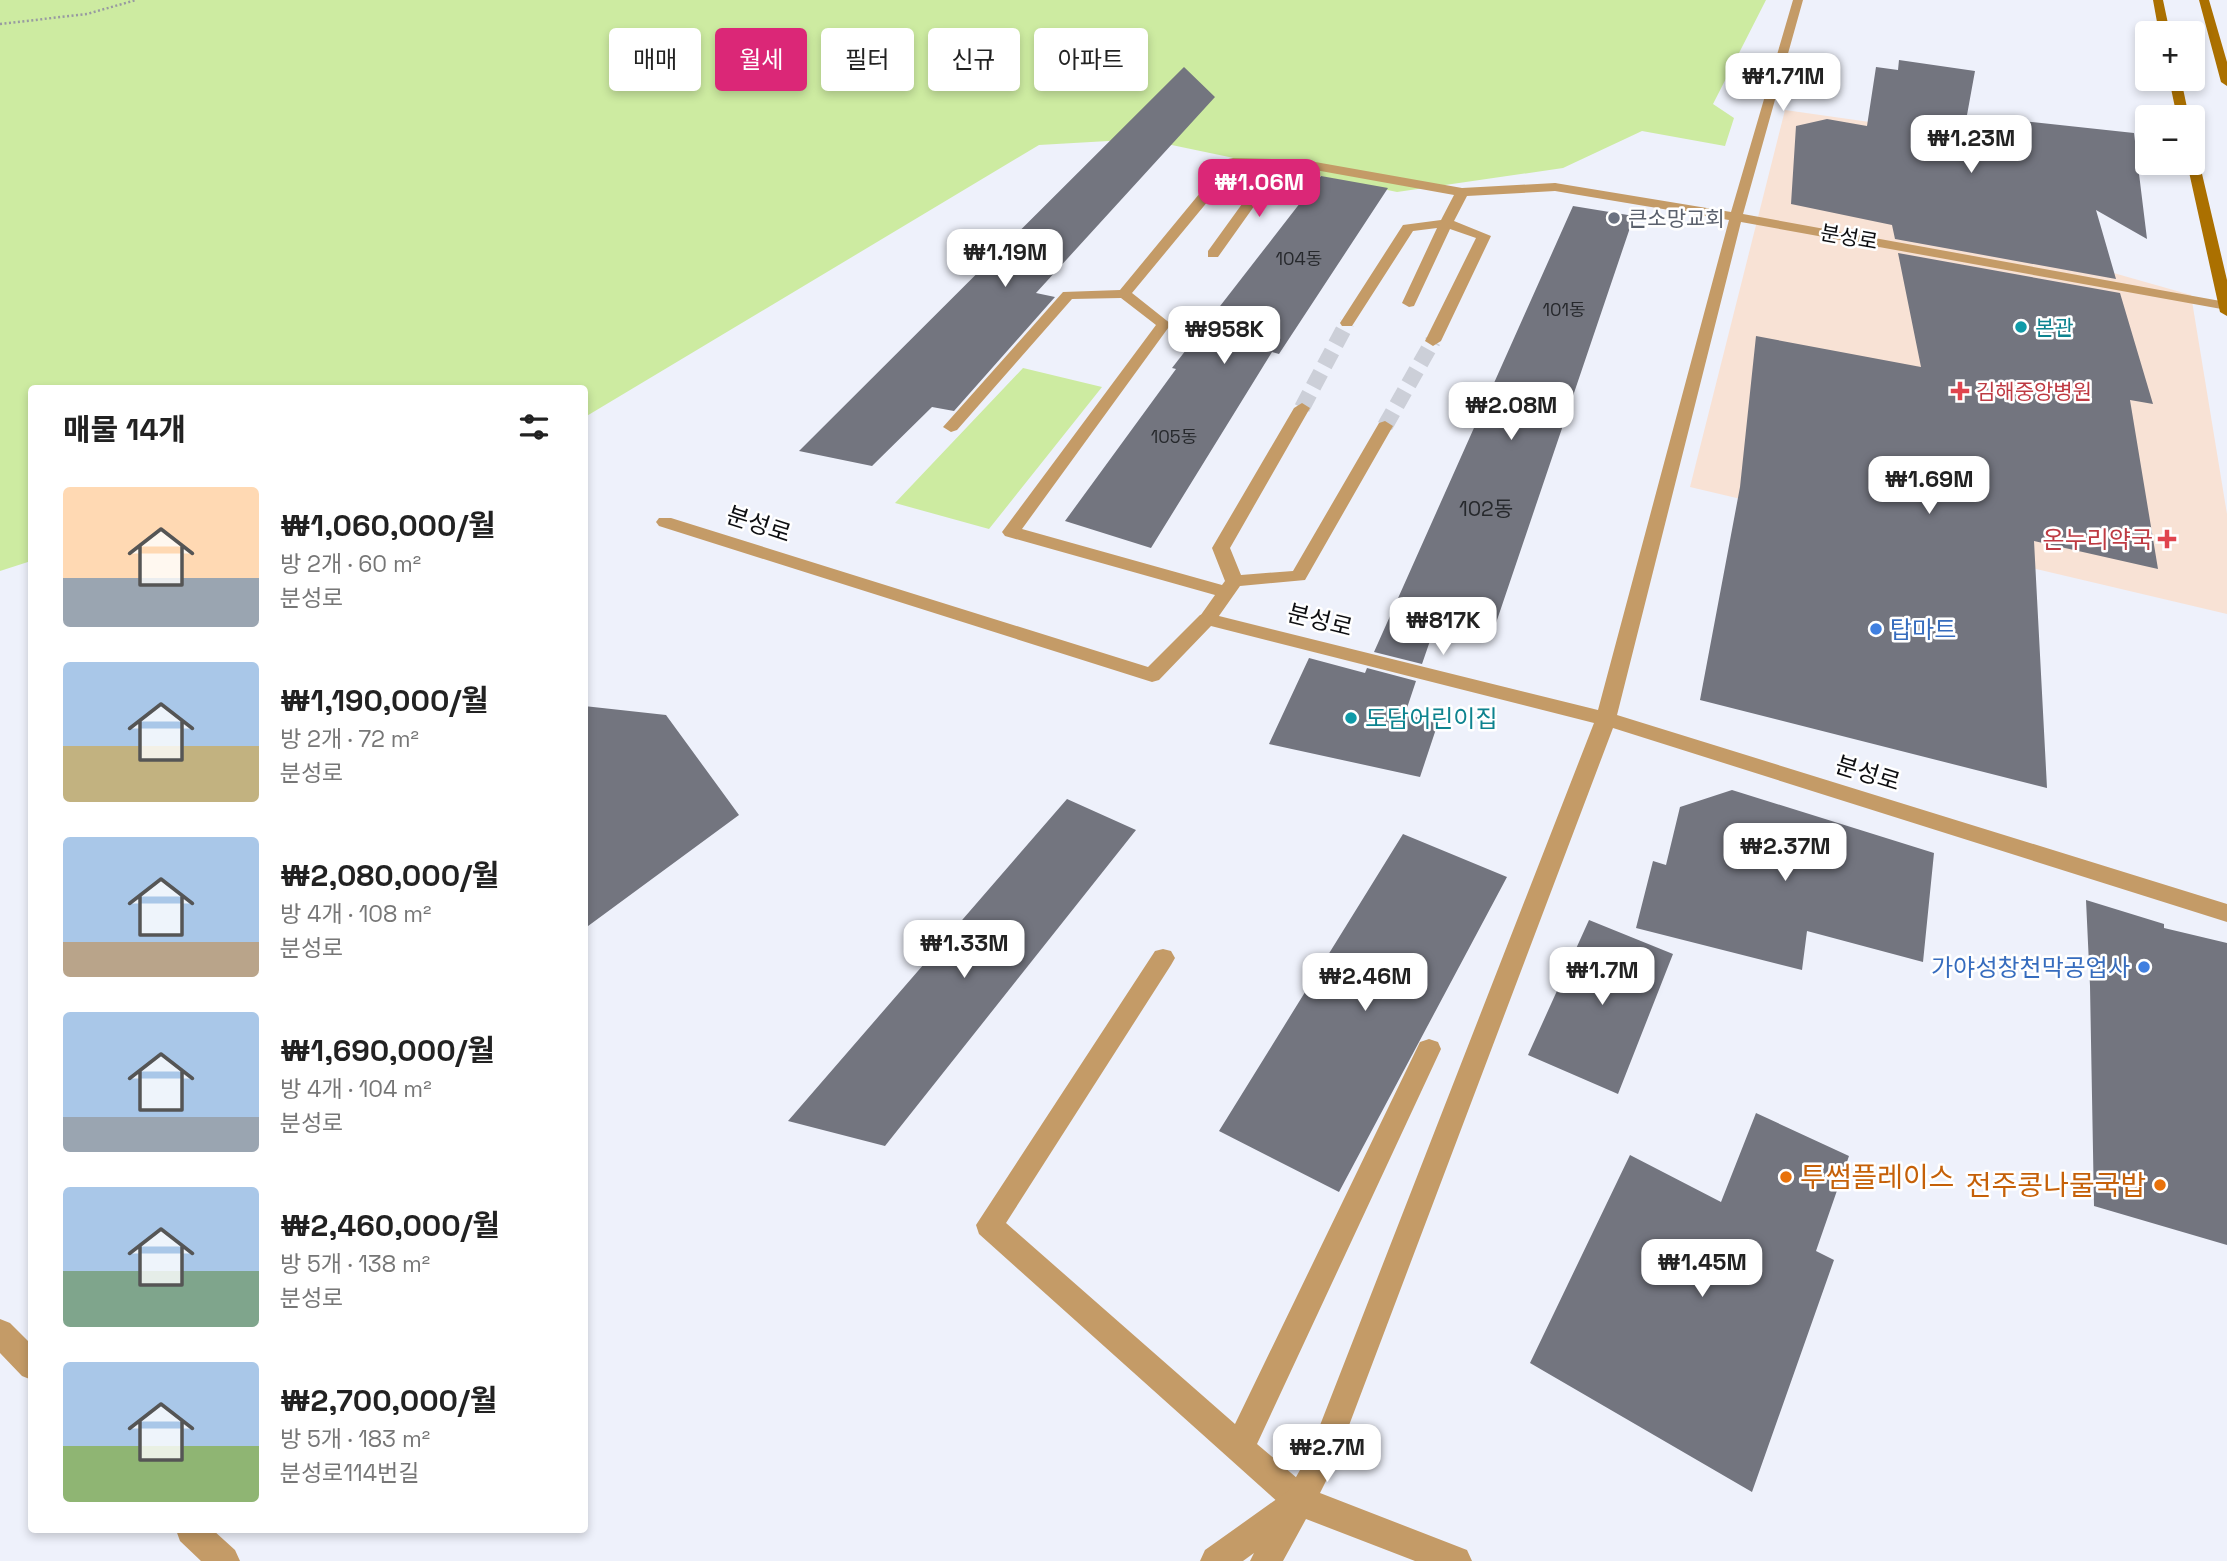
<!DOCTYPE html>
<html lang="ko">
<meta charset="utf-8">
<style>
:root{--surface:#fff;--page:#f2f2f2;--text:#222;--muted:#767676;--accent:#db2777}
body{margin:0;font-family:"Space Grotesk","Noto Sans KR",sans-serif;background:var(--page);color:var(--text);height:100vh;display:flex;flex-direction:column;font-size:26px;white-space:nowrap}
*{box-sizing:border-box;margin:0}
p{font-size:23px;color:var(--muted)}
.icon{flex:none;width:38px;height:38px;fill:none;stroke:currentColor;stroke-width:2;stroke-linecap:round;stroke-linejoin:round}
.map{position:relative;flex:1;overflow:hidden}
.drawer{position:absolute;left:28px;top:385px;width:560px;height:1148px;display:flex;flex-direction:column;background:var(--surface);border-radius:7px;box-shadow:0 4px 10px #0003}
.drawer>*{flex:none}
.hud{position:absolute;left:609px;top:28px;width:665px;height:63px;display:flex;gap:14px}
.controls{position:absolute;left:2135px;top:21px;display:grid;gap:14px}
.controls a{display:grid;place-items:center;width:70px;height:70px;border-radius:7px;background:var(--surface);box-shadow:0 4px 10px #0003;font-size:35px}
.price{position:absolute;translate:-50% -60px;padding:0 16px;border-radius:14px;background:#fff;color:#222;font-size:23px;line-height:46px;filter:drop-shadow(0 2px 4px #0008)}
.price::after{content:'';position:absolute;left:50%;top:42px;width:21px;height:16px;margin-left:-10px;background:inherit;clip-path:polygon(0 0,100% 0,50% 100%)}
.price.selected{background:var(--accent);color:#fff}
ul{padding:0;list-style:none}
li{display:flex;align-items:center;gap:21px;height:175px;padding:0 35px}
li span{display:grid;place-items:center;flex:none;width:196px;height:140px;border-radius:7px;color:#555}
li>.icon{margin-inline-start:auto}
span .icon{width:84px;height:84px;fill:#fffc;stroke-width:1}
li b{font-size:30px}
h2{display:flex;justify-content:space-between;align-items:center;height:84px;padding:0 35px;font-size:30px}
.chip{padding:0 24px;border-radius:7px;background:var(--surface);box-shadow:0 4px 10px #0003;font-size:24px;line-height:63px}
.chip.selected{background:var(--accent);color:#fff}
.map>svg:first-child{display:block}
.medical{fill:#f8e2d5}
.green{fill:#cdeba1}
.building{fill:#73757f}
.lines{fill:none;stroke-linecap:round;stroke-linejoin:round}
.street-tunnel{stroke:#cccfd8;stroke-width:16;stroke-dasharray:16 8;stroke-linecap:butt}
.path{stroke:#989aa1;stroke-width:2.5;stroke-dasharray:2 2.5;stroke-linecap:butt}
.lane{fill:#c49b67;fill-rule:evenodd}
.street{fill:#c49b67;fill-rule:evenodd}
.secondary{fill:#ab7000;fill-rule:evenodd}
.worship-dot{fill:#6b7280;stroke:#fff;stroke-width:2.5}
.culture-dot{fill:#0f9aa8;stroke:#fff;stroke-width:2.5}
.health-dot{fill:#e0444e;stroke:#fff;stroke-width:2.5}
.shop-dot{fill:#3f7fe0;stroke:#fff;stroke-width:2.5}
.food-dot{fill:#e8710a;stroke:#fff;stroke-width:2.5}
.labels{text-anchor:middle;dominant-baseline:central;stroke-width:5;stroke-linejoin:round;paint-order:stroke}
.far-number-label{font-size:18px;fill:#26282c}
.far-worship-label{font-size:21px;fill:#5b616d;stroke:#fff;text-anchor:start}
.far-street-label{font-size:21px;fill:#0d0e11;stroke:#fff}
.far-culture-label{font-size:21px;fill:#0d838f;stroke:#fff;text-anchor:start}
.far-health-label{font-size:21px;fill:#be3a42;stroke:#fff;text-anchor:start}
.number-label{font-size:21px;fill:#26282c}
.street-label{font-size:24px;fill:#0d0e11;stroke:#fff}
.health-label{font-size:24px;fill:#be3a42;stroke:#fff;text-anchor:end}
.shop-label{font-size:24px;fill:#366cbe;stroke:#fff;text-anchor:start}
.culture-label{font-size:24px;fill:#0d838f;stroke:#fff;text-anchor:start}
.near-food-label{font-size:28px;fill:#c56008;stroke:#fff;text-anchor:start}
</style>
<div class="map">
<svg width="2227" height="1561" viewBox="0 0 2227 1561">
<rect width="100%" height="100%" fill="#eef1fb"/>
<path class="medical" d="M1785,110l148,21 68,110 190,54 36,219v100l-537,-127z"/>
<path class="green" d="M0,0h1766l-53,104 21,14 -9,28 -83,-15 -79,37 -166,24 -254,-53 -104,6 -454,272 -1,-29h-552l-1,173 -31,10z
M1023,368l79,19 -113,142 -94,-26z"/>
<path class="building" d="M1899,60l76,11 -8,44 167,18 13,106 -51,-29 20,69 -221,-40 -3,-14 -101,-21 5,-78 31,-7 40,7 9,-59 22,3z
M1184,67l31,30 -179,196 19,4 -101,114 -22,-4 -60,59 -73,-15z
M1321,176l67,12 -109,166 -7,-2 -121,196 -86,-27 111,-152 -4,-1z
M1573,206l61,10 -138,407 -55,-14 -19,55 -48,-12z
M1898,253l222,40 33,111 -23,-4 28,169 -124,-28 13,247 -347,-88 40,-213 16,-151 165,31z
M1309,658l56,15 2,-5 49,13 -11,33 33,9 -18,54 -151,-33z
M584,706l82,9 73,100 -155,114z
M1732,790l202,63 -11,109 -116,-31 -5,39 -166,-42 17,-67 13,4 14,-58z
M1067,799l69,31 -251,316 -97,-25z
M1403,834l104,43 -168,315 -120,-61z
M2086,900l78,24v4l63,15v302l-133,-39 -4,-220z
M1589,920l84,34 -55,140 -90,-39z
M1756,1113l93,43 -33,95 18,9 -82,232 -222,-129 100,-208 91,47z"/>
<g class="lines">
<path class="street-tunnel" d="M1302,408l45,-85
M1385,426l48,-85"/>
<path class="path" d="M0,24l87,-10 49,-14"/>
<path class="lane" d="M1233,158l71,2 158,28 93,-5 7,4 -7,4 -88,5 -13,25 37,15 -50,105 -8,5 -8,-5 51,-103 -26,-9 -36,77 -5,1 -7,-4 35,-75 -24,3 -61,95h-10l-2,-3 63,-98 38,-5 13,-25 -150,-27 -67,-2 -105,127 39,31 -149,205 200,56 3,-4 -13,-33 82,-140 8,-5 8,5 -80,140 11,27 52,-4 86,-148 6,-2 8,5 -88,154 -65,6 -26,37h-14l-2,-4 17,-24 -210,-59 -3,-4 154,-207 -35,-27 -49,1 -115,131 -6,2 -8,-5 120,-135 57,-2 108,-131z
M1163,949l8,2 4,7 -4,7 -165,258 229,201 185,-382 9,-3 9,3 3,7 -184,395 54,46 4,11 -4,11 -11,4 -11,-4 -310,-278 -3,-9 179,-274z"/>
<path class="street" d="M1793,0h10l-60,214 483,88 1,8 -486,-88 -124,493 610,189v18l-614,-194 -279,737 -14,28 147,57 5,11h-57l-109,-42 -23,42h-33l4,-8 -11,8h-43l5,-11 83,-59 20,-35 286,-733 -383,-97 -52,54 -7,2 -493,-156 -3,-4 3,-4h12l477,149 52,-52 7,-2 391,97 131,-490 -174,-29 -7,-4 7,-4 176,29z
M1278,160l6,4 -66,93h-10v-6l65,-90z
M0,1319l10,4 22,22v35l-10,-4 -22,-23z
M176,1530h37l22,20 5,11h-39l-21,-20z"/>
<path class="secondary" d="M2153,0h10l7,33h-11z
M2199,0h10l18,62v24l-6,-4z
M2169,79h12l8,38h-12z
M2193,157l6,4 28,119v36l-7,-4 -33,-149h6z"/>
</g>
<circle class="worship-dot" cx="1614" cy="218" r="7"/>
<g class="culture-dot">
<circle cx="2021" cy="327" r="7"/>
<circle cx="1351" cy="718" r="7"/>
</g>
<g class="health-dot">
<path d="M1956.5 380.5h7v7h7v7h-7v7h-7v-7h-7v-7h7z"/>
<path d="M2163.5 528.5h7v7h7v7h-7v7h-7v-7h-7v-7h7z"/>
</g>
<g class="shop-dot">
<circle cx="1876" cy="629" r="7"/>
<circle cx="2144" cy="967" r="7"/>
</g>
<g class="food-dot">
<circle cx="1786" cy="1177" r="7"/>
<circle cx="2160" cy="1185" r="7"/>
</g>
<g class="labels">
<g class="far-number-label">
<text x="1299" y="258">104동</text>
<text x="1564" y="309">101동</text>
<text x="1174" y="436">105동</text>
</g>
<g class="far-worship-label">
<text x="1628" y="218">큰소망교회</text>
</g>
<g class="far-street-label">
<text transform="translate(1849 237) rotate(10)">분성로</text>
</g>
<g class="far-culture-label">
<text x="2035" y="327">본관</text>
</g>
<g class="far-health-label">
<text x="1976" y="391">김해중앙병원</text>
</g>
<g class="number-label">
<text x="1486" y="508">102동</text>
</g>
<g class="street-label">
<text transform="translate(759 524) rotate(18)">분성로</text>
<text transform="translate(1320 620) rotate(14)">분성로</text>
<text transform="translate(1868 773) rotate(17)">분성로</text>
</g>
<g class="health-label">
<text x="2153" y="539">온누리약국</text>
</g>
<g class="shop-label">
<text x="1890" y="629">탑마트</text>
<text x="2130" y="967" text-anchor="end">가야성창천막공업사</text>
</g>
<g class="culture-label">
<text x="1365" y="718">도담어린이집</text>
</g>
<g class="near-food-label">
<text x="1800" y="1177">투썸플레이스</text>
<text x="2146" y="1185" text-anchor="end">전주콩나물국밥</text>
</g>
</g>
</svg>
<div class="controls">
<a>+</a>
<a>−</a>
</div>
<b class="price" style="left:1783px;top:113px">₩1.71M</b>
<b class="price" style="left:1971px;top:175px">₩1.23M</b>
<b class="price selected" style="left:1259px;top:219px">₩1.06M</b>
<b class="price" style="left:1005px;top:289px">₩1.19M</b>
<b class="price" style="left:1224px;top:366px">₩958K</b>
<b class="price" style="left:1511px;top:442px">₩2.08M</b>
<b class="price" style="left:1929px;top:516px">₩1.69M</b>
<b class="price" style="left:1443px;top:657px">₩817K</b>
<b class="price" style="left:1785px;top:883px">₩2.37M</b>
<b class="price" style="left:964px;top:980px">₩1.33M</b>
<b class="price" style="left:1602px;top:1007px">₩1.7M</b>
<b class="price" style="left:1365px;top:1013px">₩2.46M</b>
<b class="price" style="left:1702px;top:1299px">₩1.45M</b>
<b class="price" style="left:1327px;top:1484px">₩2.7M</b>
<div class="hud">
<a class="chip">매매</a>
<a class="chip selected">월세</a>
<a class="chip">필터</a>
<a class="chip">신규</a>
<a class="chip">아파트</a>
</div>
<section class="drawer">
<h2>매물 14개<svg class="icon" aria-label="filters" viewBox="0 0 24 24"><path d="M4 7h16M4 17h16"/><circle cx="9" cy="7" r="2"/><circle cx="15" cy="17" r="2"/></svg></h2>
<ul>
<li><span style="background:linear-gradient(#ffd9b3 65%,#9aa5b1 0)"><svg class="icon" aria-label="home" viewBox="0 0 24 24"><path d="M3 11l9-7 9 7M6 9v11h12V9"/></svg></span><div><b>₩1,060,000/월</b><p>방 2개 · 60 m²</p><p>분성로</p></div></li>
<li><span style="background:linear-gradient(#a9c7e8 60%,#c2b280 0)"><svg class="icon" aria-label="home" viewBox="0 0 24 24"><path d="M3 11l9-7 9 7M6 9v11h12V9"/></svg></span><div><b>₩1,190,000/월</b><p>방 2개 · 72 m²</p><p>분성로</p></div></li>
<li><span style="background:linear-gradient(#a9c7e8 75%,#b9a48a 0)"><svg class="icon" aria-label="home" viewBox="0 0 24 24"><path d="M3 11l9-7 9 7M6 9v11h12V9"/></svg></span><div><b>₩2,080,000/월</b><p>방 4개 · 108 m²</p><p>분성로</p></div></li>
<li><span style="background:linear-gradient(#a9c7e8 75%,#9aa5b1 0)"><svg class="icon" aria-label="home" viewBox="0 0 24 24"><path d="M3 11l9-7 9 7M6 9v11h12V9"/></svg></span><div><b>₩1,690,000/월</b><p>방 4개 · 104 m²</p><p>분성로</p></div></li>
<li><span style="background:linear-gradient(#a9c7e8 60%,#7fa58c 0)"><svg class="icon" aria-label="home" viewBox="0 0 24 24"><path d="M3 11l9-7 9 7M6 9v11h12V9"/></svg></span><div><b>₩2,460,000/월</b><p>방 5개 · 138 m²</p><p>분성로</p></div></li>
<li><span style="background:linear-gradient(#a9c7e8 60%,#8fb573 0)"><svg class="icon" aria-label="home" viewBox="0 0 24 24"><path d="M3 11l9-7 9 7M6 9v11h12V9"/></svg></span><div><b>₩2,700,000/월</b><p>방 5개 · 183 m²</p><p>분성로114번길</p></div></li>
</ul>
</section>
</div>
